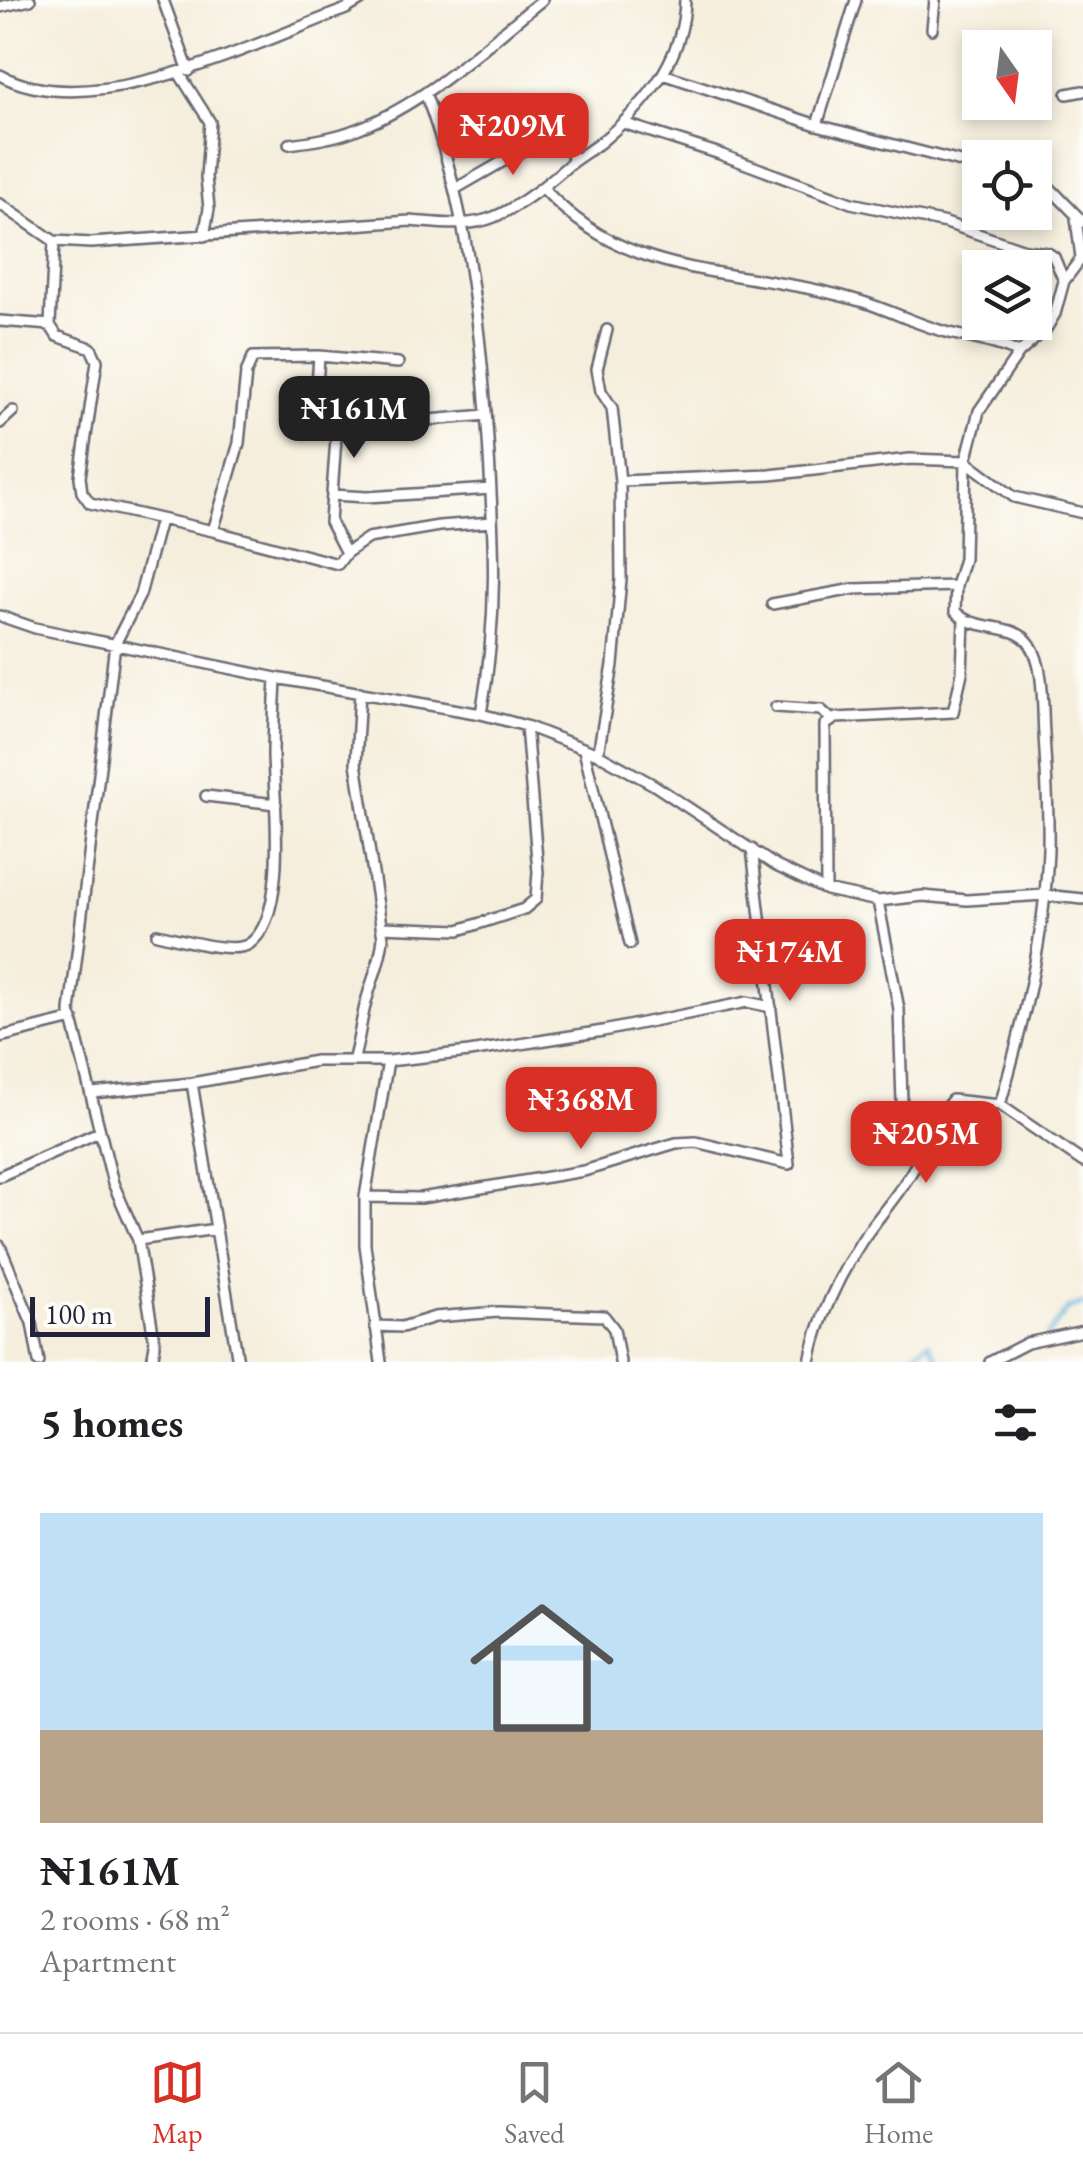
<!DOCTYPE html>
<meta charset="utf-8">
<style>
:root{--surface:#fff;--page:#f6f6f6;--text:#202124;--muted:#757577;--line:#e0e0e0;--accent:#d93025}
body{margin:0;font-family:"EB Garamond",serif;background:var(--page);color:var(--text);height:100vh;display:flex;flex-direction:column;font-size:38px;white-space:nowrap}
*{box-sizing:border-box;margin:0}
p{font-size:32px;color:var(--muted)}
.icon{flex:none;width:55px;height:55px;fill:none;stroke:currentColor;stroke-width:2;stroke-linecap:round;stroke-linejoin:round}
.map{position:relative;height:1362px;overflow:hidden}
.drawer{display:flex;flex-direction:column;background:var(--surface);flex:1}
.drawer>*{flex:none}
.needle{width:65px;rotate:166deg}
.fabs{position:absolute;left:962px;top:30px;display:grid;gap:20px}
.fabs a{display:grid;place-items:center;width:90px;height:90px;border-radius:0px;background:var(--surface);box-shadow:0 5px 15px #0003;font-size:50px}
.scale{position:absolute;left:30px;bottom:25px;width:180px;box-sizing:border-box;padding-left:10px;border:5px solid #22223b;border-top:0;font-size:28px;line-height:35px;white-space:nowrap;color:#22223b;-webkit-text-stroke:8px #fdfcf7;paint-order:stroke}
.price{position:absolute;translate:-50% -85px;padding:0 22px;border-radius:20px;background:var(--accent);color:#fff;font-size:32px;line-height:65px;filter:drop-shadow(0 2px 5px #0008)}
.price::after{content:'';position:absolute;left:50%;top:60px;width:30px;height:22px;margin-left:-15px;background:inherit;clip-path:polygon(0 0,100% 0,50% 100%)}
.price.current{background:#222;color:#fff}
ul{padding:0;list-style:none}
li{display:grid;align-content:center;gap:20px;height:530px;padding:0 40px}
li+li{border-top:2px solid var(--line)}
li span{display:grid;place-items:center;height:310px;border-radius:0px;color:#555}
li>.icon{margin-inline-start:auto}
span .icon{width:180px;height:180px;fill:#fffc;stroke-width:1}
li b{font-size:42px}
h2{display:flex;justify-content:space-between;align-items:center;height:120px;padding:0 40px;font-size:42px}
.tab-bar{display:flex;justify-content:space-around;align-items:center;height:140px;border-top:2px solid var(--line);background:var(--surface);font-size:28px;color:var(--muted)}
.tab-bar a{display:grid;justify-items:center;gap:5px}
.tab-bar .current{color:var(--accent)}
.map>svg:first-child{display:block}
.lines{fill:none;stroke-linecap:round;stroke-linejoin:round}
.stream{stroke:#61b3dc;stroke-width:4}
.minor-casing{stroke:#6c6973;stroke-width:14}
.minor{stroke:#fff;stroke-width:9}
</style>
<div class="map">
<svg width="1083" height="1362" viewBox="0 0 1083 1362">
<rect width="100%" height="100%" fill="#fdfcf7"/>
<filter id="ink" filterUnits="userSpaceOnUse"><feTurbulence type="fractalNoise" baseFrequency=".01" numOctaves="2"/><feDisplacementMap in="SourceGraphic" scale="20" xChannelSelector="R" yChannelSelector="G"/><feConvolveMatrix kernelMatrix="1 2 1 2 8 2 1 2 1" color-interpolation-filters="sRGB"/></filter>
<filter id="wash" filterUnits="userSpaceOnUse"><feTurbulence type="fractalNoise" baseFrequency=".0048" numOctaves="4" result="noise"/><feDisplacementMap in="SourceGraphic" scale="40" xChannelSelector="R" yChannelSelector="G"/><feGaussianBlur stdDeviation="2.25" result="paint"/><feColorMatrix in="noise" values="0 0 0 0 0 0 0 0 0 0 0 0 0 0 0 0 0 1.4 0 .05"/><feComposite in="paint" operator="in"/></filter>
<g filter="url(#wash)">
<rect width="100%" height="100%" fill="#f5eedc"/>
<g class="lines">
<path class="stream" d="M1047,1336l21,-27 15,-5
M905,1362l23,-20 12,20"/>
</g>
</g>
<g filter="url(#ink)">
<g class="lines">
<g class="minor-casing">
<path id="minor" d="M163,0l26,71
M0,7l30,-7
M932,29l3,-29
M179,73l31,49 -4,55 3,32 -5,27
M663,74l154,51 163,42
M0,75c92,50 255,-32 346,-66l15,-9
M425,93c42,111 55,229 63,346 6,98 11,177 -7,275
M1067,94l16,-3
M623,123l94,30 134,50 95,20 79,27 23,3 6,4 10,24
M817,125l39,-125
M289,144c23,-3 46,-6 68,-15 70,-26 127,-83 185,-129
M1035,182l13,4 35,36
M543,188c70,77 148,79 242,96 25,4 51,10 75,17 27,8 52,21 79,29 27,8 55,11 80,23
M455,189l96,-55 17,12 6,14
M0,204l54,37 37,2 319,-22c27,2 58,7 84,-4 28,-12 53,-33 76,-53 10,-8 21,-14 31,-22 44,-36 83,-83 84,-142
M1076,218l5,40
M54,241l-4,84 7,11 34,12 6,13 -17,116 2,15 8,11 123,28 125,33 8,-11 22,-15 71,-12 53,-4
M0,321l50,4
M319,356l-3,44 13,10 8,14 -7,98 16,31
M335,419l83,2 68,-6
M0,423l13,-12
M620,481l150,-6 140,-16 56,2 48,36 69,16
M332,495l35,2 124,-8
M213,531l26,-88 7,-70 7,-16 66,-1 79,7
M772,604l82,-15 102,-3
M0,616l35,12 241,50 205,36 45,12 72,28 56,31 122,81 50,24 52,11 45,-5 44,4 77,-5 39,4
M776,707l45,3 10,9
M584,750l46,194
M598,754l15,-89 8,-86 -1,-98 -8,-73 -11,-17 -4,-22 10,-39
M206,796l70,8
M826,890l-1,-165 11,-7 117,-6 9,-39 2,-53
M878,901l21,108 3,93
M381,927l78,3 65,-21 12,-10 2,-27 -12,-146
M157,934c20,4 75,21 92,10 40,-27 25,-145 24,-188 0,-26 2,-52 3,-78
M0,1037l73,-18
M353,1061c7,-22 8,-45 15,-66 6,-21 13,-35 15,-57l-27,-175 4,-71
M192,1083l46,279
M92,1093l100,-10 124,-22h72l81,-9 134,-21 144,-29 24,5
M1000,1105c24,-84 45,-168 48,-256 1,-38 -2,-77 -4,-115 -2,-27 1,-67 -14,-90 -16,-23 -57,-11 -75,-33l1,-25 8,-27 2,-98 13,-50 40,-58 27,-24 9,-15 9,-33 19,-25
M0,1176l99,-44
M365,1197l56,1 163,-27 92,-28 20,-1 93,22 -37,-315
M138,1240l78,-11
M0,1246l32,77 7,39
M375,1326l27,1 33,-10 63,-5 106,4 10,13 6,33
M152,1362l3,-17 -17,-105 -25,-57 -43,-172 45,-367 25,-49 20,-75
M381,1362l-16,-117v-48l23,-136
M810,1362c7,-41 29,-86 51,-120 16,-24 35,-44 50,-69 15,-24 23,-51 41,-73l48,5 83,57
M990,1362l37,-19 56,-12"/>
</g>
<use href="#minor" class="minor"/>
</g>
</g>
</svg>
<div class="fabs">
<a><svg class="needle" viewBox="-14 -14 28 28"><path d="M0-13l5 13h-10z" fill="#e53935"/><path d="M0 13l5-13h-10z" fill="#757577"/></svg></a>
<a><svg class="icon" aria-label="locate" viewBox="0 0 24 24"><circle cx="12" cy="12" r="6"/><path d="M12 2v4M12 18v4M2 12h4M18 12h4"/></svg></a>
<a><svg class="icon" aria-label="layers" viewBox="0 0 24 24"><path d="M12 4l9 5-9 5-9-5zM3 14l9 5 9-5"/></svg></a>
</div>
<div class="scale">100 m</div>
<b class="price" style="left:513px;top:178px">₦209M</b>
<b class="price current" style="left:354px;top:461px">₦161M</b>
<b class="price" style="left:790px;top:1004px">₦174M</b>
<b class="price" style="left:581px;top:1152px">₦368M</b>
<b class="price" style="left:926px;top:1186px">₦205M</b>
</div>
<section class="drawer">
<h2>5 homes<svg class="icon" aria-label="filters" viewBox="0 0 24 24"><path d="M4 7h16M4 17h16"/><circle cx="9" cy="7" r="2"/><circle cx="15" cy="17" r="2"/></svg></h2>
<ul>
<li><span style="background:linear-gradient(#bfe0f5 70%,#b9a48a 0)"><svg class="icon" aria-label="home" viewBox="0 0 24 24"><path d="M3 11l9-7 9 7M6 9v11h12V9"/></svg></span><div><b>₦161M</b><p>2 rooms · 68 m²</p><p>Apartment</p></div></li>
</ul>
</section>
<nav class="tab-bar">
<a class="current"><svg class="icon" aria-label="map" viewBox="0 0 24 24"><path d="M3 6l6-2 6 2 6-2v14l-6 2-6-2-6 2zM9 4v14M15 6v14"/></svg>Map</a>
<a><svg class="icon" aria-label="saved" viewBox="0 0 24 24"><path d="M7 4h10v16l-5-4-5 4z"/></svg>Saved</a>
<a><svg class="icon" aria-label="home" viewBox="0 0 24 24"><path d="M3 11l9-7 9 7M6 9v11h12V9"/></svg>Home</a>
</nav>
